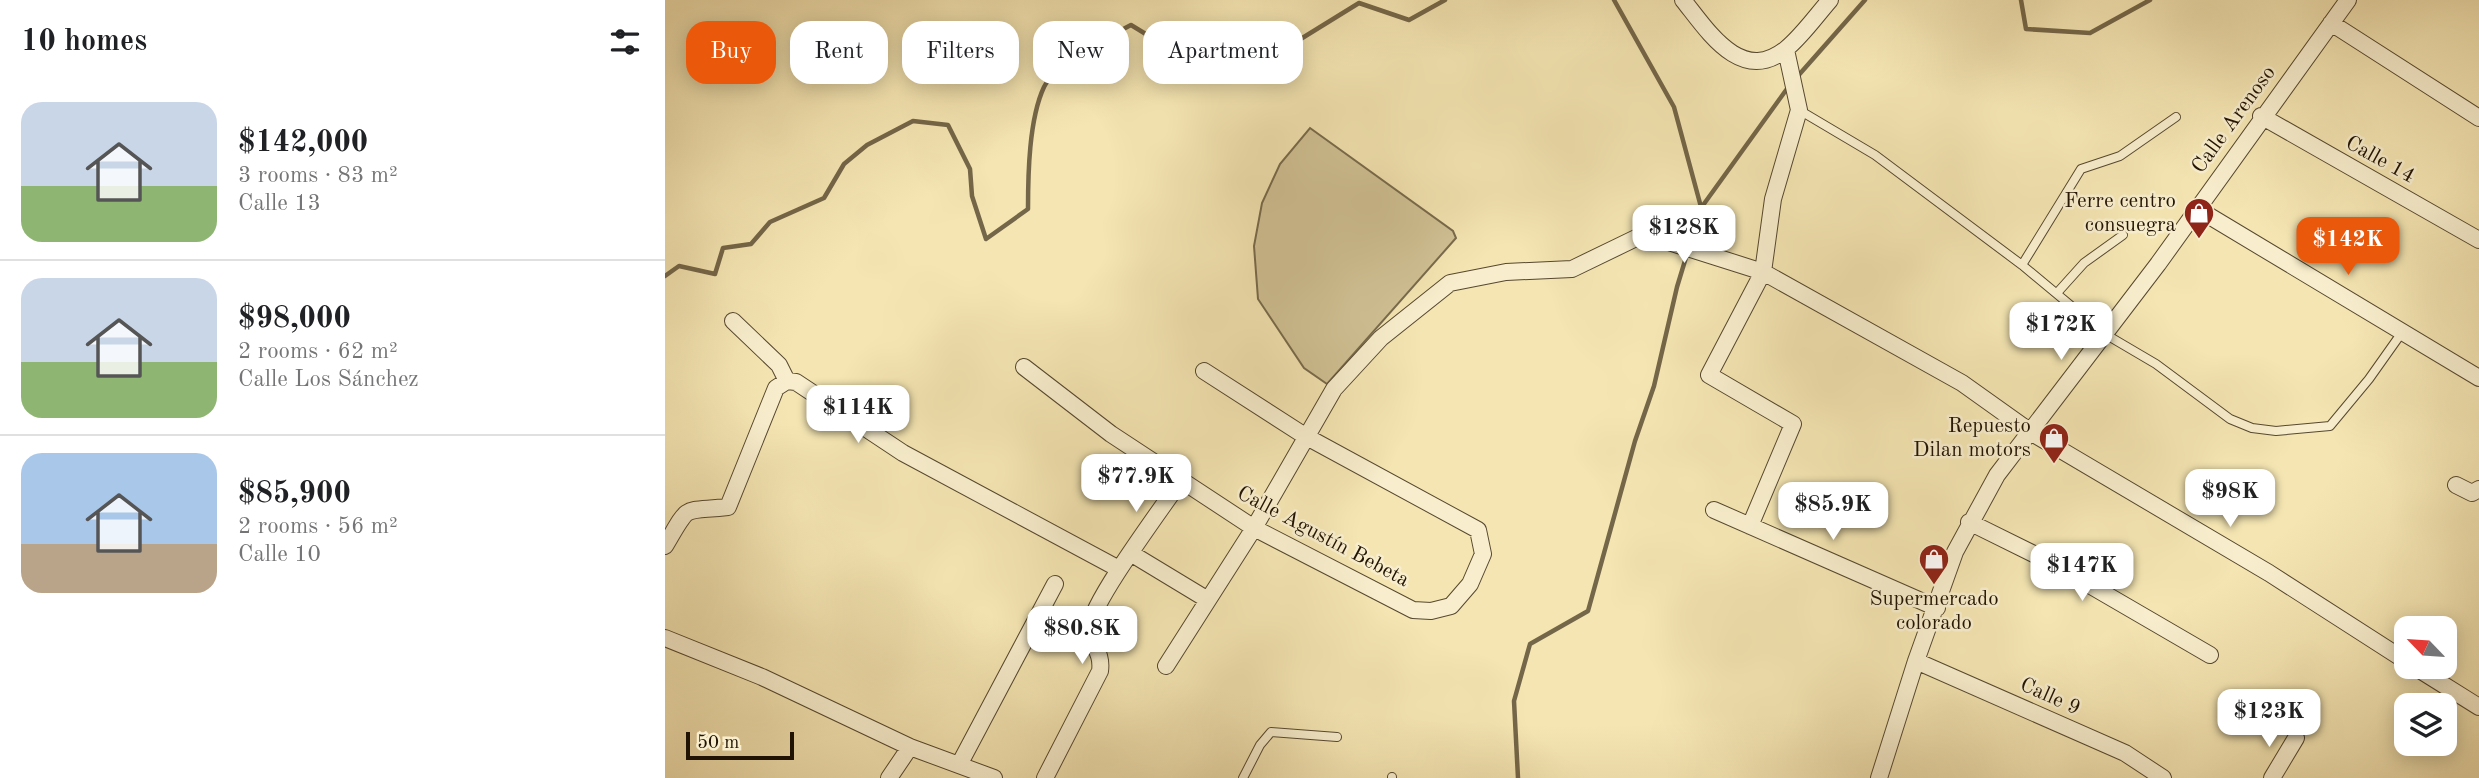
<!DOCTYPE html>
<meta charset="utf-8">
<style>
:root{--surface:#fff;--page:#f2f2f2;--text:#202124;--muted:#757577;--line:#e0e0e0;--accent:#ea580c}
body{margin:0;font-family:"Old Standard TT",serif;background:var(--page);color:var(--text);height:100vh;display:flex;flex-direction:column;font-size:26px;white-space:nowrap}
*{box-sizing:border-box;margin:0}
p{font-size:23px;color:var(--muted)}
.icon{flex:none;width:38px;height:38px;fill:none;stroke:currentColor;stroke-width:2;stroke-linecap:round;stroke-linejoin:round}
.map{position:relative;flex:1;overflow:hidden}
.sheet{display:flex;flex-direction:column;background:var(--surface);width:665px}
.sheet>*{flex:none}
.guide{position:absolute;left:21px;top:21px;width:665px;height:63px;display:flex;gap:14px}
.needle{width:46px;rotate:295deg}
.controls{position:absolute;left:1729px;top:616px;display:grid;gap:14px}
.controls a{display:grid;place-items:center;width:63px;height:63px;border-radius:14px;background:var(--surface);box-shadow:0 4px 18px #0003;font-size:35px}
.scale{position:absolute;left:21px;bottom:18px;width:108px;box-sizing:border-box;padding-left:7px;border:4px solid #211303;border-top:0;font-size:19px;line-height:24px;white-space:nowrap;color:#211303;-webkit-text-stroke:5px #f8eecd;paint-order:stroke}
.price{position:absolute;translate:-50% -60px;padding:0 16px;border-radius:14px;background:#fff;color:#222;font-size:23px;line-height:46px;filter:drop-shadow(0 2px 4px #0008)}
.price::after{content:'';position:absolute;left:50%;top:42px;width:21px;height:16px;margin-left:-10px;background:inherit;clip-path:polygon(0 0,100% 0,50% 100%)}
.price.current{background:var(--accent);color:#fff}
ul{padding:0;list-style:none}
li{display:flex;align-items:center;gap:21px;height:175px;padding:0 21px}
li+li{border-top:2px solid var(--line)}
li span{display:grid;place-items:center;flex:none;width:196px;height:140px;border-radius:21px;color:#555}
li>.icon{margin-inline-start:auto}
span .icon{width:84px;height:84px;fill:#fffc;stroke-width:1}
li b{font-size:30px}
h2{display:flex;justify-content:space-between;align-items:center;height:84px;padding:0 21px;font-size:30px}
.tag{padding:0 24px;border-radius:21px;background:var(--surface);box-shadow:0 4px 18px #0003;font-size:24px;line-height:63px}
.tag.current{background:var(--accent);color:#fff}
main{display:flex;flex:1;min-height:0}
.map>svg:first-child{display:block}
.green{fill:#d0c194;stroke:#786a4c;stroke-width:2}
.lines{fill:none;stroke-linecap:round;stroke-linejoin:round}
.stream{stroke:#746648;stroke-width:4.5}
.service-casing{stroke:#56482f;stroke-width:10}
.minor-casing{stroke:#56482f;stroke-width:18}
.service{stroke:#f8eecd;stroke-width:8}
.minor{stroke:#f8eecd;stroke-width:16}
.labels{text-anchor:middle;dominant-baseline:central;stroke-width:5;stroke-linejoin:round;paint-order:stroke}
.street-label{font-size:21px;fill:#211303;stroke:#f8eecd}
.poi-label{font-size:21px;fill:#211303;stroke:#f8eecd;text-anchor:end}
</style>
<main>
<section class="sheet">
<h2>10 homes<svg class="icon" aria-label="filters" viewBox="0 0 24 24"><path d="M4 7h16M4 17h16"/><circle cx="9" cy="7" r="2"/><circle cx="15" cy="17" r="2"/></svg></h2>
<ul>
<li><span style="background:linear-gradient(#c9d6e8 60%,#8fb573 0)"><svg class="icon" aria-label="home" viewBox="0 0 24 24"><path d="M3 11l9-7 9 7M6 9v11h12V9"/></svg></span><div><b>$142,000</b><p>3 rooms · 83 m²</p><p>Calle 13</p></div></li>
<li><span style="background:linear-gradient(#c9d6e8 60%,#8fb573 0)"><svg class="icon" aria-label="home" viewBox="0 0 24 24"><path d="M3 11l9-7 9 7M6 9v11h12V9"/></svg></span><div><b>$98,000</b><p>2 rooms · 62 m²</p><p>Calle Los Sánchez</p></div></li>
<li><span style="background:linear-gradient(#a9c7e8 65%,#b9a48a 0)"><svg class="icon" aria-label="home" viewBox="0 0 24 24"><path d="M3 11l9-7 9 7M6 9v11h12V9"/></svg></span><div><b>$85,900</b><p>2 rooms · 56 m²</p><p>Calle 10</p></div></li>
</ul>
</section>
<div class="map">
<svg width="1814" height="778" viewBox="0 0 1814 778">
<rect width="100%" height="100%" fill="#f4e5b2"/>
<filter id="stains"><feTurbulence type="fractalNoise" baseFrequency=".00286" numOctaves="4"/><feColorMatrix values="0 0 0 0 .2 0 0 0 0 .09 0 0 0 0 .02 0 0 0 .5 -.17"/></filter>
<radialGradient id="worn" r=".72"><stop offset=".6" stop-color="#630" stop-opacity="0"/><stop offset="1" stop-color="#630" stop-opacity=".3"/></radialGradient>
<path class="green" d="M645,128l143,103 3,7 -129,146 -23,-16 -46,-69 -4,-53 8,-43 18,-39z"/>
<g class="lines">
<path class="stream" d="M949,0l60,107 27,100
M1356,0l5,29 64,4 60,-33
M1132,77l68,-77
M0,276l14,-10 36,8 8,-26 28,-4 19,-22 54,-24 20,-34 23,-19 46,-24 35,4 22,44 2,27 14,43 42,-30c0,-35 1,-90 16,-122 12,-24 63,-49 87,-62l90,55 57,-27 81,-50 50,17 36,-20
M853,778l-4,-77 16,-57 58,-33 47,-170 19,-55 23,-99 24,-79 88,-122"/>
<g class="service-casing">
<path id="service" d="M1134,110l76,45 147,110 83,69 51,30 74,55 22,9 24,3 54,-5 39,-47 34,-48
M1357,265l59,-96 39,-13 56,-39
M1392,293l27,-30 39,-28
M578,778l17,-33 11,-13 66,5
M727,778v-1"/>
</g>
<g class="minor-casing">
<path id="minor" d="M1018,0c25,31 58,85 103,49 16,-13 30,-33 44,-49
M1666,23l148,95
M1596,116l218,124
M1531,208l283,170
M68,321l46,44 8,16
M359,367l87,67 143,94 159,82 18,1 20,-5 19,-22 13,-30 -5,-24 -173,-94 -101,-65
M1791,485l16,8 7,-4
M1049,510l223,98
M1304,522l81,40 160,93
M1085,526l43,-102 -84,-49 54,-103 199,111 70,50 237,140 137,88
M0,546c26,-44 16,-34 63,-39l48,-119 11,-7 9,1 107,71 216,116
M467,554l76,46
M0,638l97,39 148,70 84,31
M1251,661l209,92 38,25
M501,666l88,-138 80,-139 47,-51 69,-55 56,-11 66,-3 64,-31h20l107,34 10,-73 26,-89 -13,-60
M1750,667l64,40
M294,765l96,-181
M224,778l21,-31
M380,778l55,-107c3,-21 -12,-28 -10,-45 3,-26 73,-119 91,-146
M1214,778l37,-117 39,-109 42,-77 161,-211 190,-264
M1607,778l24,-40"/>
</g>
<use href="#service" class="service"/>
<use href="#minor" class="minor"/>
</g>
<defs>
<g id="shop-pin" transform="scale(1.575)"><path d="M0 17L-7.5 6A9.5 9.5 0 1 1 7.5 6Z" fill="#8f2418" stroke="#f8eecd"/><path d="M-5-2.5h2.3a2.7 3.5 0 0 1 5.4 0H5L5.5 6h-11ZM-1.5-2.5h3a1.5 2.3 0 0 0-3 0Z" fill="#fff"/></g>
</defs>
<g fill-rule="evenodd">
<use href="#shop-pin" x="1534" y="213"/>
<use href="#shop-pin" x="1389" y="438"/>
<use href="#shop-pin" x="1269" y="559"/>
</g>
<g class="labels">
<g class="street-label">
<text transform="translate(1569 120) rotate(-54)">Calle Arenoso</text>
<text transform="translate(1715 160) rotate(29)">Calle 14</text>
<text transform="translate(658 537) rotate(28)">Calle Agustín Bebeta</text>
<text transform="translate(1385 697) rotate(24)">Calle 9</text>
</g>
<g class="poi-label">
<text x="1511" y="201">Ferre centro<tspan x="1511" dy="24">consuegra</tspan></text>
<text x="1366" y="426">Repuesto<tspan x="1366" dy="24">Dilan motors</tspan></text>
<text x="1269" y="599" text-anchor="middle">Supermercado<tspan x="1269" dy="24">colorado</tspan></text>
</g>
</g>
<rect width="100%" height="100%" filter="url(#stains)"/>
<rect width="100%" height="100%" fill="url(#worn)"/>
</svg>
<div class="controls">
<a><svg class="needle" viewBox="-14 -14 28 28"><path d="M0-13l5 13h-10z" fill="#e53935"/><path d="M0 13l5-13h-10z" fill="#757577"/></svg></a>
<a><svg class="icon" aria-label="layers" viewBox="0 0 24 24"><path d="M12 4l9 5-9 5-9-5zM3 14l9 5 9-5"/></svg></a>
</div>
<div class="scale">50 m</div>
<b class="price" style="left:1019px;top:265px">$128K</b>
<b class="price current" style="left:1683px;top:277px">$142K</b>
<b class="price" style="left:1396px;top:362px">$172K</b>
<b class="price" style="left:193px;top:445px">$114K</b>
<b class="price" style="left:471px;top:514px">$77.9K</b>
<b class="price" style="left:1565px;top:529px">$98K</b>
<b class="price" style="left:1168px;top:542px">$85.9K</b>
<b class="price" style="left:1417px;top:603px">$147K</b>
<b class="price" style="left:417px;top:666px">$80.8K</b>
<b class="price" style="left:1604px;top:749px">$123K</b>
<div class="guide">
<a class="tag current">Buy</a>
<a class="tag">Rent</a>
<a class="tag">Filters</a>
<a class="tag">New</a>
<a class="tag">Apartment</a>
</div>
</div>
</main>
